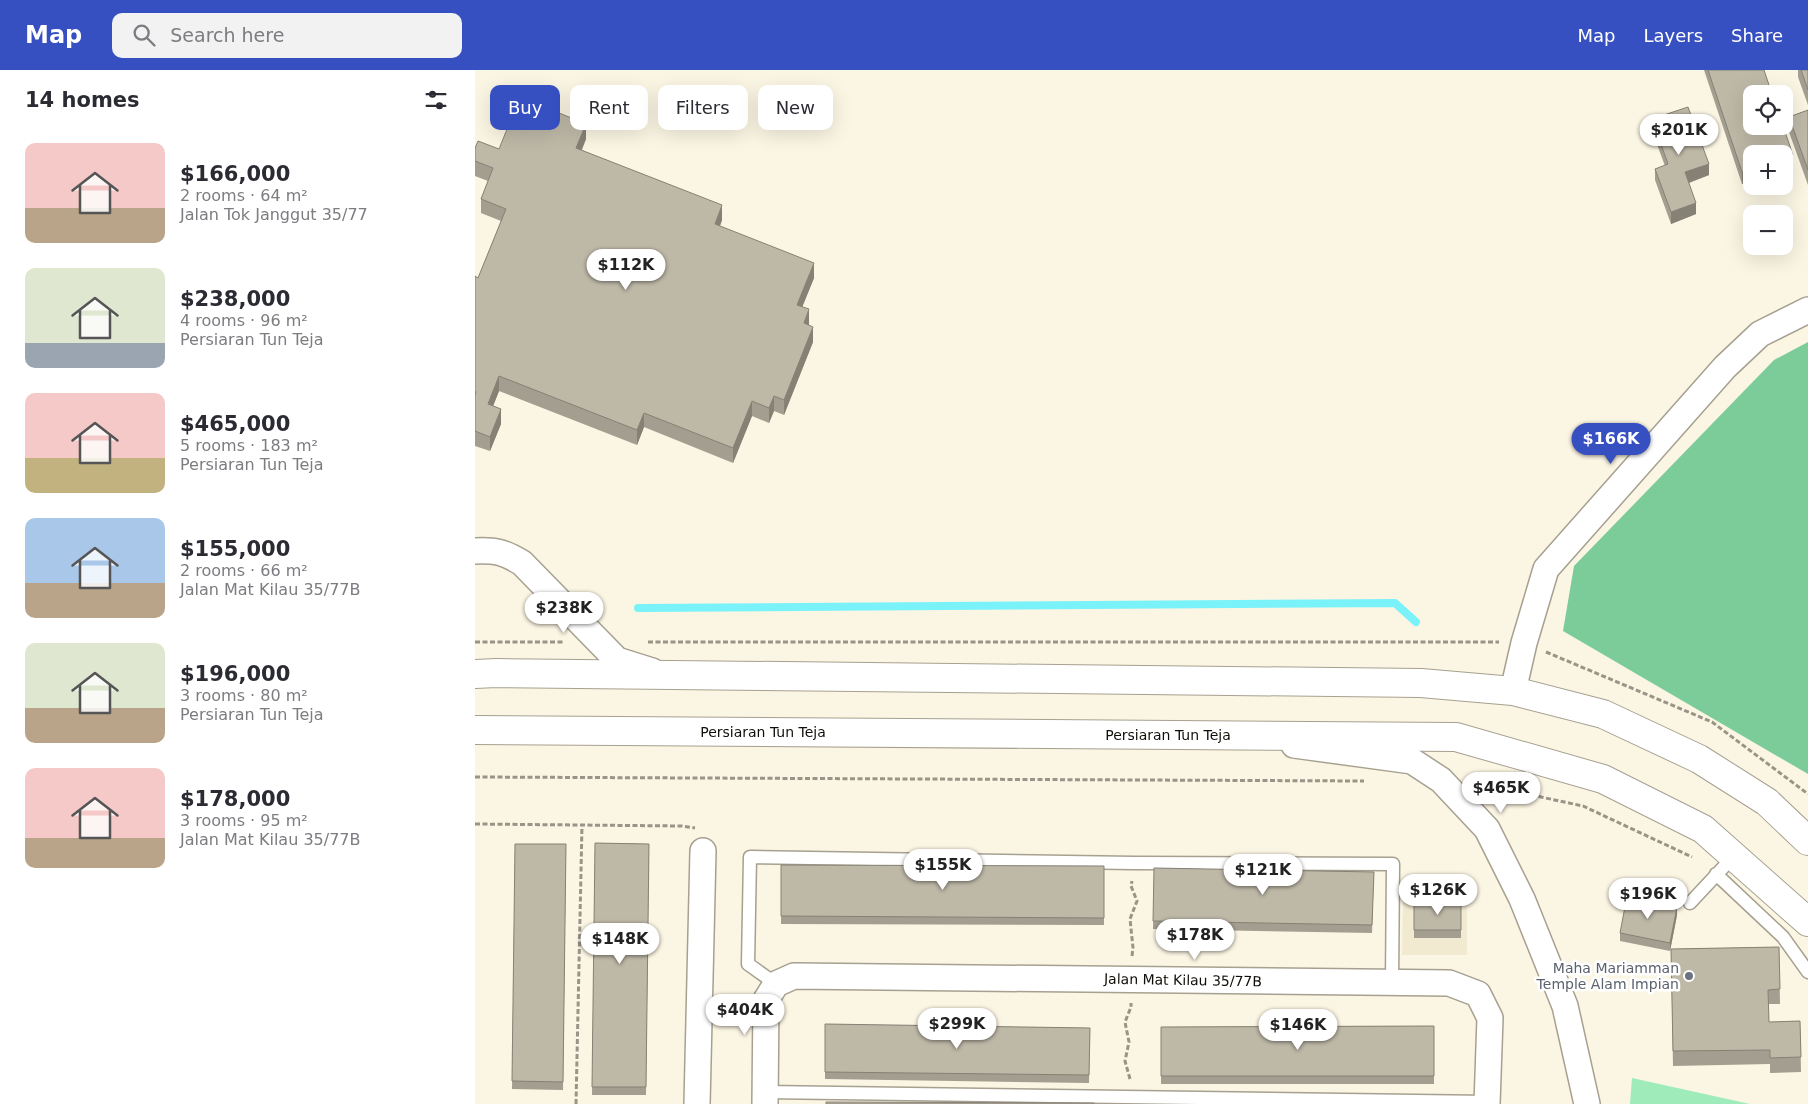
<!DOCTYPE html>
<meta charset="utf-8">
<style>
:root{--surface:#fff;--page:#f2f2f3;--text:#2b2b33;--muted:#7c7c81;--accent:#364fc1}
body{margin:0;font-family:"DejaVu Sans",sans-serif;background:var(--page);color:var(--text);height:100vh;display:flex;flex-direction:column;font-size:19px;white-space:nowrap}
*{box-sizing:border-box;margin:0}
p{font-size:16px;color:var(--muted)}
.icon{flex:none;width:28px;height:28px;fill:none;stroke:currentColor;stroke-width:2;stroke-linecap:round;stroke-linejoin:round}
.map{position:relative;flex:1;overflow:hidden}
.panel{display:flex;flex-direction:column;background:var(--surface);width:475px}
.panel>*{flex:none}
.top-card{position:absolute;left:15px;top:15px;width:475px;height:45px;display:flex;gap:10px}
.controls{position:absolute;left:1268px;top:15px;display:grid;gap:10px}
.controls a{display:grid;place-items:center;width:50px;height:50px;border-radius:10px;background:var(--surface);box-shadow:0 5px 20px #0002;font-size:25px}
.price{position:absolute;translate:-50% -42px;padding:0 11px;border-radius:18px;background:#fff;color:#222;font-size:16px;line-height:32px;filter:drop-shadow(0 1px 2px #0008)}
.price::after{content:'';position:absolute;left:50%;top:30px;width:15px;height:11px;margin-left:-8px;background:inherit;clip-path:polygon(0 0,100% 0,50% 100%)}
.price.on{background:var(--accent);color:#fff}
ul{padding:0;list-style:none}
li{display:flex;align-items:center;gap:15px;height:125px;padding:0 25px}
li span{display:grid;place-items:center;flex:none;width:140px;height:100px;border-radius:10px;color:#555}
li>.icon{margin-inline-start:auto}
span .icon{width:60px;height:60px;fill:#fffc;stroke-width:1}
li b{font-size:21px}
h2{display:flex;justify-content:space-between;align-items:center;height:60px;padding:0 25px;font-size:21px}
.pill{padding:0 18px;border-radius:10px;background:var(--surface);box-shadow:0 5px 20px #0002;font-size:18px;line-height:45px}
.pill.on{background:var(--accent);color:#fff}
header{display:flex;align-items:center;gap:30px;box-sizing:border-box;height:70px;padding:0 25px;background:var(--accent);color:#fff}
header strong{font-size:24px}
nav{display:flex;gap:28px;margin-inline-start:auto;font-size:18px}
.search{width:350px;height:45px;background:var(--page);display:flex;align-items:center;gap:12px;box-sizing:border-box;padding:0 18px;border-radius:10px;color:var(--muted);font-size:19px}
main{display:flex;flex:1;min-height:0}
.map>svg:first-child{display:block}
.built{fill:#f1e9d0}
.green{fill:#a0ebba}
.forest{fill:#7bcc99}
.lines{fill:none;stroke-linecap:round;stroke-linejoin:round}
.stream{stroke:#7af2f9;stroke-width:8}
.lane-casing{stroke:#a6a090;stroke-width:15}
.street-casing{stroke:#a6a090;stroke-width:28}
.primary-casing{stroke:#a6a090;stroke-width:30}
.path{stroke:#999487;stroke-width:3;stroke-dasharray:5 2.5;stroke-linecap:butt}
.lane{stroke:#fff;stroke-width:12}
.street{stroke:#fff;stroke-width:25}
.primary{stroke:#fff;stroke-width:28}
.wall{fill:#a39e90}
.shaded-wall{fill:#858175}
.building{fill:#beb8a7;stroke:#858175}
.worship-dot{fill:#6b7280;stroke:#fff;stroke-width:2}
.labels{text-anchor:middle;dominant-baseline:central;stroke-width:5;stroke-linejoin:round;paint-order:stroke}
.street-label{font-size:14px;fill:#110f09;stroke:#fff}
.worship-label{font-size:14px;fill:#5b616d;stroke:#fff;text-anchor:end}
</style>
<header>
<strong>Map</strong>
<div class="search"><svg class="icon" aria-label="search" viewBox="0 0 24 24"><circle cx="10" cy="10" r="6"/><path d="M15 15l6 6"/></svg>Search here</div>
<nav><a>Map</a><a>Layers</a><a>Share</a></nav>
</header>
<main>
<section class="panel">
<h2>14 homes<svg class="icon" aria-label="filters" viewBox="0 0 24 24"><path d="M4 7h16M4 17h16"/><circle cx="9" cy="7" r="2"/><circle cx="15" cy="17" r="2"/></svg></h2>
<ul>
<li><span style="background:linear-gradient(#f6c9c9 65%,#b9a48a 0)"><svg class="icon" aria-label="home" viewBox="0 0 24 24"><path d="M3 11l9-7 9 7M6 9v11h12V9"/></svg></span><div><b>$166,000</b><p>2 rooms · 64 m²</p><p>Jalan Tok Janggut 35/77</p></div></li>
<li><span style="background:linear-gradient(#dfe7d0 75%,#9aa5b1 0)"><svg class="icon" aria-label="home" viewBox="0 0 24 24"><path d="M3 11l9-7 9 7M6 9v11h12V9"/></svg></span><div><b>$238,000</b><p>4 rooms · 96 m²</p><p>Persiaran Tun Teja</p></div></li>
<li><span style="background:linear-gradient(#f6c9c9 65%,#c2b280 0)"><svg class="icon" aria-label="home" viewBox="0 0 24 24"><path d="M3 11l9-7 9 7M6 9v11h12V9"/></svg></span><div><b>$465,000</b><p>5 rooms · 183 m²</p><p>Persiaran Tun Teja</p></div></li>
<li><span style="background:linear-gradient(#a9c7e8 65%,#b9a48a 0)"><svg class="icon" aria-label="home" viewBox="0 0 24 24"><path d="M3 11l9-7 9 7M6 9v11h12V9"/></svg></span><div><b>$155,000</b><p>2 rooms · 66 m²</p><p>Jalan Mat Kilau 35/77B</p></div></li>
<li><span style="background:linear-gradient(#dfe7d0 65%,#b9a48a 0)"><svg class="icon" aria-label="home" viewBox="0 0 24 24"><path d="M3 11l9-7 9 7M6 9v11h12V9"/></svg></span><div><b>$196,000</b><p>3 rooms · 80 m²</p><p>Persiaran Tun Teja</p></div></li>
<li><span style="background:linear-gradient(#f6c9c9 70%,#b9a48a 0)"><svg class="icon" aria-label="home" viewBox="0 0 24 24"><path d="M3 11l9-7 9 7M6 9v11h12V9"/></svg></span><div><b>$178,000</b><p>3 rooms · 95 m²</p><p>Jalan Mat Kilau 35/77B</p></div></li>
</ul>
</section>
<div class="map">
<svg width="1333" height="1034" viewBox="0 0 1333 1034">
<rect width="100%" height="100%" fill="#fbf5e3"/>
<path class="built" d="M928,830l64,1v54h-65z"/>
<path class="green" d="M1157,1008l118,26h-120z"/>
<path class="forest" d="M1333,272v432l-245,-143 11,-65 200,-206z"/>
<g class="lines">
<path class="stream" d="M163,538l757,-5 21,19"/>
<g class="lane-casing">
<path id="lane" d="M1241,804l67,63 25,35
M1215,833l43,-46
M301,914l-28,-20 2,-107 384,6 259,1 -1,119
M290,1022l723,10"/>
</g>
<g class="street-casing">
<path id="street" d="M0,481c21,-1 29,1 47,12l95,97 35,11
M1038,621l11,-48 22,-74 179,-202 35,-33 48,-24
M819,675l118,16 29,19 46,49 35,70 43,107 22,98
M222,1034l6,-253
M290,1034l1,-104 10,-16 18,-8 655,7 29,11 12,24 -3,86"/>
</g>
<g class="primary-casing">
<path id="primary" d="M0,604l21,-1 925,10 92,8 90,23 96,45 68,43 41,39
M0,660l981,7 147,42 100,50 105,93"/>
</g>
<path class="path" d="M0,572h89
M173,572h851
M1071,582l166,70 96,72
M0,707l889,4
M1005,714l103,22 109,51
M0,754l207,2 13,2
M657,886l1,-8 -3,-29 7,-18 -6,-15 1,-5
M655,1009l-5,-18 4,-19 -4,-20 6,-15v-4
M101,1034l6,-279"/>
<use href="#lane" class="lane"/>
<use href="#street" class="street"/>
<use href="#primary" class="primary"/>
</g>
<path class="wall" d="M1229,0h60l29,97 -51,17z
M1323,0h10v35l-10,-28z
M1333,40v75l-19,-53v-15z
M1177,49l57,56 -20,8 7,31 -25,10 -16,-44v-11l10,-3 -13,-35z
M111,69l-4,11 140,70 -2,6 94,52 -12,29 7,17 4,18 -29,73 -10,-4 -5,12 -17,-7 -19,47 -89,-36 -7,18 -138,-54 -6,15 8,18 -11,27 -15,-5v-170l3,2 23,-57 -20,-8v-14l7,-18 -13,-5v-28l24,1z
M120,773l54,1 -3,251h-54z
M40,774h51l-3,246 -51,-1z
M306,795l323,1v59l-323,-1z
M679,798l220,4 -2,61 -219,-4z
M939,832h47v36h-47z
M1202,845l-7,36 -50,-10v-8z
M1304,877l1,57h-12l1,18 31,-1 1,51 -31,1v-9l-97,2 -2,-117z
M350,954l265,4 -1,55 -264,-4z
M959,956v58h-273v-57z"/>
<path class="shaded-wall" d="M111,54v15l-10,23v-14z
M1318,85v12l-9,3v-12z
M1234,94v11l-24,9v-12z
M1276,99v12l-9,3v-12z
M1221,133v11l-25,10v-12z
M247,135v15l-7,19v-15z
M339,193v15l-17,42v-15z
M334,239v15l-5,14v-15z
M338,257v15l-29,73v-15z
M24,306v15l-11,28v-15z
M299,326v15l-5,12v-15z
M277,331v15l-19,47v-15z
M26,339v15l-11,27v-14z
M169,343v14l-7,18v-15z
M1202,837v8l-7,36v-8z"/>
<path class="building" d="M1233,0h56l8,24h-21v32h32l10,29 -9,3v-4h-33v15l-9,3z
M1326,0h7v20z
M45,27l66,27 -10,24 146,57 -7,19 99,39 -17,42 12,4 -5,14 9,4 -29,73 -10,-4 -5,12 -17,-7 -19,47 -89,-35 -7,17 -138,-54 -11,28 13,5 -11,28 -15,-6v-36l1,-3 -1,-1v-115l3,2 28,-69 -25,-10 12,-31 -18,-7v-13l3,-7 21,8z
M1213,37l21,57 -24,8 11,31 -25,9 -16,-43 13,-5 -16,-45z
M1333,40v60l-19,-53z
M120,773l54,1 -3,243h-54z
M40,774h51l-3,238 -51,-1z
M306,795l323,1v52l-323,-2z
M679,798l220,4 -2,53 -219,-4z
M1152,826l50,11 -7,36 -50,-10z
M939,832h47v28h-47z
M1304,877l1,42 -12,1 1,32 31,-1 1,36 -31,1v-8l-97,1 -2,-102z
M350,954l265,4 -1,47 -264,-3z
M959,956v50h-273v-49z
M351,1032l268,1v1h-268z"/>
<circle class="worship-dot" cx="1214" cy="906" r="5"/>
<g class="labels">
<g class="street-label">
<text x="288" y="662">Persiaran Tun Teja</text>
<text x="693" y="665">Persiaran Tun Teja</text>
<text transform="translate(708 910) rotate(1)">Jalan Mat Kilau 35/77B</text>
</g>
<g class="worship-label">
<text x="1204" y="898">Maha Mariamman<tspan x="1204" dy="16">Temple Alam Impian</tspan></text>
</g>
</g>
</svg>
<div class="controls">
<a><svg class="icon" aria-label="locate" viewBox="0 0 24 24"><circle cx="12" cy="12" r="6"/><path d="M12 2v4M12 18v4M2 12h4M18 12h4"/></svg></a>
<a>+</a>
<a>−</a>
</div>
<b class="price" style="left:1204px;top:86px">$201K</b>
<b class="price" style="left:151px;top:221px">$112K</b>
<b class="price on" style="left:1136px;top:395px">$166K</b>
<b class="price" style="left:89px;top:564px">$238K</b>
<b class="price" style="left:1026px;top:744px">$465K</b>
<b class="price" style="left:468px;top:821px">$155K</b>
<b class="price" style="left:788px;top:826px">$121K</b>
<b class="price" style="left:963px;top:846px">$126K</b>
<b class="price" style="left:1173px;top:850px">$196K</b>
<b class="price" style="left:720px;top:891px">$178K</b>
<b class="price" style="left:145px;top:895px">$148K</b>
<b class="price" style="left:270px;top:966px">$404K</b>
<b class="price" style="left:482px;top:980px">$299K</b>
<b class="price" style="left:823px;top:981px">$146K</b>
<div class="top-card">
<a class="pill on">Buy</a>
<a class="pill">Rent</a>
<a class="pill">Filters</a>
<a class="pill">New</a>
</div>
</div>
</main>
